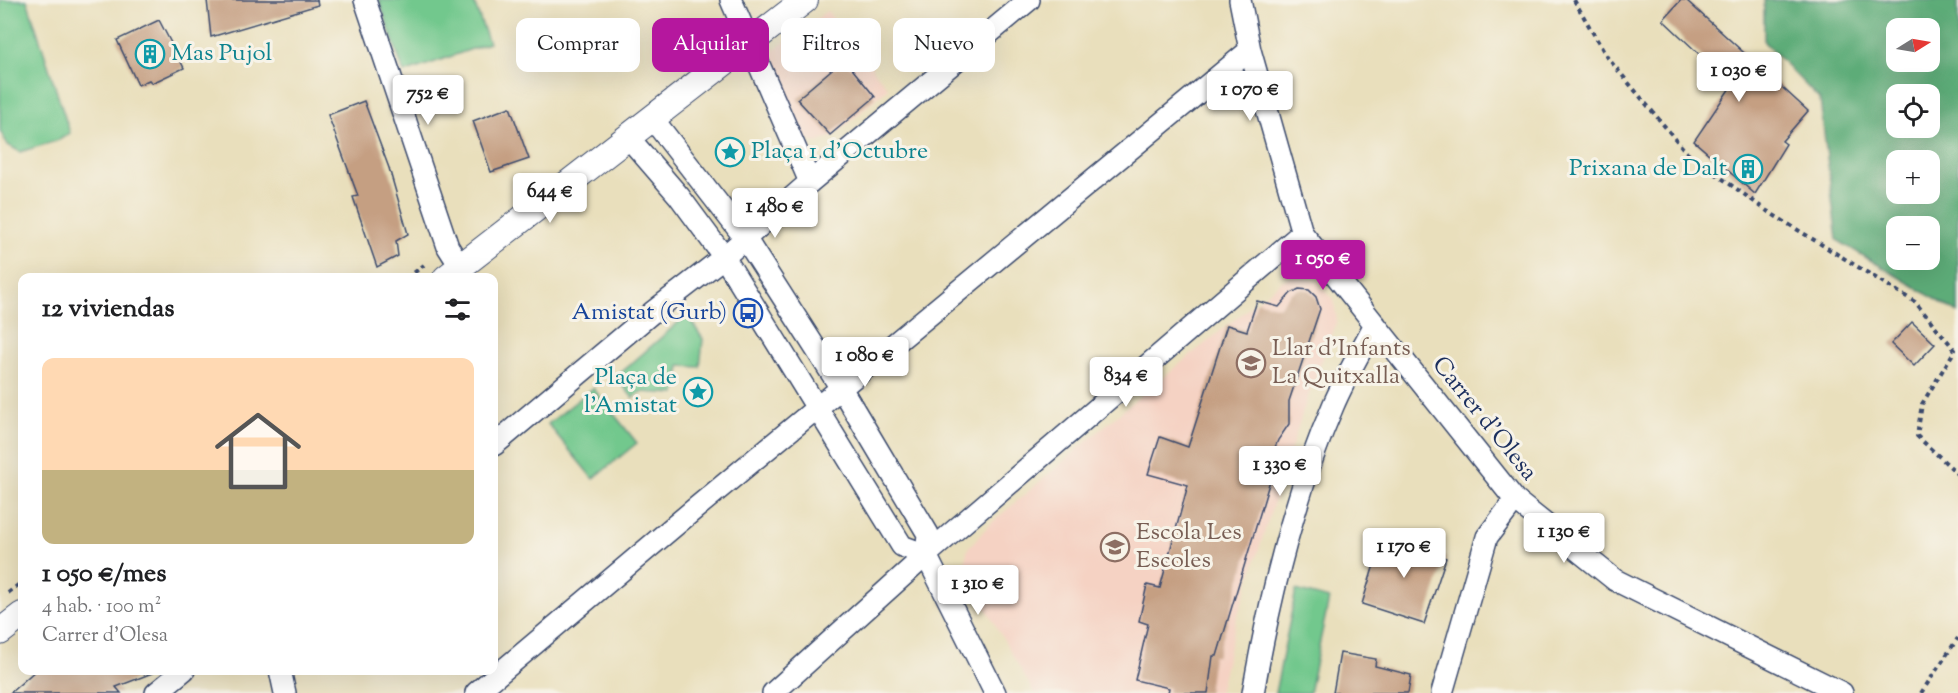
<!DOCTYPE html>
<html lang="es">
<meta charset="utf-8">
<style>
:root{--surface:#fff;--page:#f2f2f2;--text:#202124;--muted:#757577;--line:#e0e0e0;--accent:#b5179e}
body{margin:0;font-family:"Sorts Mill Goudy",serif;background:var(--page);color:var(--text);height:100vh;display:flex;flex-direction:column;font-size:22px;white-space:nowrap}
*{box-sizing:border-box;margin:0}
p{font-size:20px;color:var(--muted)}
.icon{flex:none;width:33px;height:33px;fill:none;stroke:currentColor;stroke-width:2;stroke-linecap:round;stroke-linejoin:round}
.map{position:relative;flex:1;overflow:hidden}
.sheet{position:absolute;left:18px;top:273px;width:480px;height:402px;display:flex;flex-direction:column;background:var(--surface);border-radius:12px;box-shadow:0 6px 24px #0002}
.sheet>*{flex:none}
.hud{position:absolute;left:516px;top:18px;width:570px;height:54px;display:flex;gap:12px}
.needle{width:39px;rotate:79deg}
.controls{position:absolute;left:1886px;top:18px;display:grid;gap:12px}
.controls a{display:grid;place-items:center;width:54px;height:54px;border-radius:12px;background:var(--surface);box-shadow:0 6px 24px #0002;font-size:30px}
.price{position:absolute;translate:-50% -51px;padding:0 14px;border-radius:6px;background:#fff;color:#222;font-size:20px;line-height:39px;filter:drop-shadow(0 2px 3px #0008)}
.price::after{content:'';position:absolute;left:50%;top:36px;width:18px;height:14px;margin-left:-9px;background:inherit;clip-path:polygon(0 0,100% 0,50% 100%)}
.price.selected{background:var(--accent);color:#fff}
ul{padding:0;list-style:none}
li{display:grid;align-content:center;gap:12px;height:318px;padding:0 24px}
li+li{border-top:2px solid var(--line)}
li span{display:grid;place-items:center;height:186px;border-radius:12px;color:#555}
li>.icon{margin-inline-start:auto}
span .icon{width:108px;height:108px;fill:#fffc;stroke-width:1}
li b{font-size:26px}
h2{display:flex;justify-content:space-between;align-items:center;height:72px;padding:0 24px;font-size:26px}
.chip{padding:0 21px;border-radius:12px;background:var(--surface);box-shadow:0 6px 24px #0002;font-size:21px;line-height:54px}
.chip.selected{background:var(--accent);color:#fff}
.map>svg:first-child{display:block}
.built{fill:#f5d2c3}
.green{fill:#72c88d;stroke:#467c76;stroke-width:1.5}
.forest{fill:#5dac78;stroke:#3c6e6b;stroke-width:1.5;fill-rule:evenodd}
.building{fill:#c59f82}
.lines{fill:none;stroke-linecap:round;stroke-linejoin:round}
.minor-casing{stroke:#3a496c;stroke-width:24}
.tertiary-casing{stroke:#3a496c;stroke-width:28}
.path{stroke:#3a496c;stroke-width:4;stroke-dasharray:4.5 4.5;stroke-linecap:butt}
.minor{stroke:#fff;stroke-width:21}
.tertiary{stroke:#fff;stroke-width:26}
.labels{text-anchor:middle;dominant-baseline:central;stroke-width:6;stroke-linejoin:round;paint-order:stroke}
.culture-label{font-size:24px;fill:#0d838f;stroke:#f7f3e8;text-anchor:start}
.transit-label{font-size:24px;fill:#164399;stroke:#f7f3e8;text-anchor:end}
.education-label{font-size:24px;fill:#785e54;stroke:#f7f3e8;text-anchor:start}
.street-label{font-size:24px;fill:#1b2f5e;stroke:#f7f3e8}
</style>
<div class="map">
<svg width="1958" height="693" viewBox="0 0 1958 693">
<rect width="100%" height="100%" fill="#f7f3e8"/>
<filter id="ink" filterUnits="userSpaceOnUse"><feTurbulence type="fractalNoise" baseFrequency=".0167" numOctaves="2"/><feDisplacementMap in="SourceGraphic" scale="12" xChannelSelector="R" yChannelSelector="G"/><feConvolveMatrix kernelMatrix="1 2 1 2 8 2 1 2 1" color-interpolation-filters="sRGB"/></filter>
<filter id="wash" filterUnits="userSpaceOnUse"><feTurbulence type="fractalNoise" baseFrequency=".008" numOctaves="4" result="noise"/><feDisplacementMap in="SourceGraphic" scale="24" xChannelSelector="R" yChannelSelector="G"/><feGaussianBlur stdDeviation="1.35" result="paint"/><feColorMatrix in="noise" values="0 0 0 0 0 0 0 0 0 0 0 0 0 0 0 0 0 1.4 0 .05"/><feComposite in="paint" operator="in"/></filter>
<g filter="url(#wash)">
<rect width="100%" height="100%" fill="#e9dfbc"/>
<path class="built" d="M827,11l61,77 -54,48 -17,7 -14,-6 -32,-85z
M1294,276l23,6 10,10 7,9 3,21 -31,80 -70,219 -17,72h-185l-67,-118 -2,-15 3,-12 21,-23 145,-124 148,-120z"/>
<path class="green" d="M0,0h27l43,133 -11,7 -39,12 -12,-7 -8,-14z
M379,0h94l16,43 -85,30z
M687,315l16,24 -3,28 -20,-1 -4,28 -35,-2 -8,6 -17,-21z
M593,388l44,55 -44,36 -45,-55z
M1296,590l33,9 -20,94h-34z"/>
<path class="forest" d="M1764,0h194v313l-121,-73 -17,-140 -56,-58zM1896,28h33v34h-33zM1896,94h33v34h-33zM1896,160h33v34h-33zM1896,226h33v34h-33z"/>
<g id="blocks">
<path class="building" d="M207,0h110l1,5 -107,32z
M1681,0h5l122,111 -26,30 4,3 -31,50 -61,-53 38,-56 -69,-65z
M159,20l25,48 -32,15 -3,-3 -11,5 -21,-45z
M844,59l31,38 -45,38 -33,-36z
M364,101l25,67 19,66 -12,7 2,15 -21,11 -24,-70 5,-1 -30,-81z
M510,107l19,52 -38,13 -18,-51z
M1299,289l10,1 7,7 4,12 -31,92v23l-11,16 -13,32 6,5 -54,179h-4l-5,37h-40l1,-5 -34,-8 13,-56 -9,-3 8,-36 13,3 28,-103 -40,-11 12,-37 28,10 39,-122 20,6 10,-30 22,6 12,-14z
M1912,322l23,22 -21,22 -23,-22z
M1384,532l41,14 -1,4 22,8 -22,66 -62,-20z
M1340,653l36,6 -1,7 36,9 -3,18h-75z
M36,670h119v2l-39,15 5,6h-111z"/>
</g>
</g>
<g filter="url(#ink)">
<use href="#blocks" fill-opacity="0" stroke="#3a496c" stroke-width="1.5"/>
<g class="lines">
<g class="minor-casing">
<path id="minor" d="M365,0l83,247 12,19
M731,0l79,182
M1240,0l10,50 52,183 213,267 100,80 227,113
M652,118l93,120 96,150 87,146 -2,21 69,138
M628,137l51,59 45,61 178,289 24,9
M494,445l160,-134 70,-54 86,-75 219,-182
M280,670l5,23
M156,693l28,-23
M476,693l215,-181 559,-462
M773,693l153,-138 376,-322
M1253,693c17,-97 41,-197 80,-287 12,-28 28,-55 42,-82
M1442,693l45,-156 28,-37"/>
</g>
<g class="tertiary-casing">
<path id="tertiary" d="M446,278l359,-278
M0,632l22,-17"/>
</g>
<path class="path" d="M1574,0l33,57 80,96 80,58 148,91 40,48 -33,54 -5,32 41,38
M407,278l17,-13
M8,593l14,-11
M1921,693l37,-55"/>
<use href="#minor" class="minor"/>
<use href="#tertiary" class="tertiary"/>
</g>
</g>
<defs>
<g id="building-ring" transform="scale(1.5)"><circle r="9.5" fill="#f7f3e8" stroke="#0f9aa8" stroke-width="1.5"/><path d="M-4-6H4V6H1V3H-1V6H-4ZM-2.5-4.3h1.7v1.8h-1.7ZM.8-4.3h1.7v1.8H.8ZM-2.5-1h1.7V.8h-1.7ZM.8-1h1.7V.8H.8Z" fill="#0f9aa8"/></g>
<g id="sight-ring" transform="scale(1.5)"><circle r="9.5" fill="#f7f3e8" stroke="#0f9aa8" stroke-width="1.5"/><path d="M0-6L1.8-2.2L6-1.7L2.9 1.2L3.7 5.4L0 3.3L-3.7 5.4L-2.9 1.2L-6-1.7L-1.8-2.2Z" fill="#0f9aa8"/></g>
<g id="bus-ring" transform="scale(1.5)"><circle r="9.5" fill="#f7f3e8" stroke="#1a4fb4" stroke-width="1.5"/><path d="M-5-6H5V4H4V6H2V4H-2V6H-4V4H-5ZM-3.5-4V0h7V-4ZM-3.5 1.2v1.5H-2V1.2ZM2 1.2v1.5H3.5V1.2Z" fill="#1a4fb4"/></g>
<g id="school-ring" transform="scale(1.5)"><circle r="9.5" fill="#f7f3e8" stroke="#8d6e63" stroke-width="1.5"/><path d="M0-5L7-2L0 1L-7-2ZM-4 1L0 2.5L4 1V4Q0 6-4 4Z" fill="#8d6e63"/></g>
</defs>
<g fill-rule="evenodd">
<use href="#building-ring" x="150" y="54"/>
<use href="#sight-ring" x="730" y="152"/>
<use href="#building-ring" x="1748" y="169"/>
<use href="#bus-ring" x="748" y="313"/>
<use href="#school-ring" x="1251" y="363"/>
<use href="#sight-ring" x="698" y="392"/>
<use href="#school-ring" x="1115" y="547"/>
</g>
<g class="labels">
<g class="culture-label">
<text x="171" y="54">Mas Pujol</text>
<text x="751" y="152">Plaça 1 d'Octubre</text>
<text x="1727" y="169" text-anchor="end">Prixana de Dalt</text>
<text x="677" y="378" text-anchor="end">Plaça de<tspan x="677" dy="28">l'Amistat</tspan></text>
</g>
<g class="transit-label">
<text x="727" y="313">Amistat (Gurb)</text>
</g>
<g class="education-label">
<text x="1272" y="349">Llar d'Infants<tspan x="1272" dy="28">La Quitxalla</tspan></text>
<text x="1136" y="533">Escola Les<tspan x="1136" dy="28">Escoles</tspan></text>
</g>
<g class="street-label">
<text transform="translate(1484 419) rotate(51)">Carrer d'Olesa</text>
</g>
</g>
</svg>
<div class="controls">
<a><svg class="needle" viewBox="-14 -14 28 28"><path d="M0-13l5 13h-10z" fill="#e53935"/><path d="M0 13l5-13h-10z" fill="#757577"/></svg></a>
<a><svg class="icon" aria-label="locate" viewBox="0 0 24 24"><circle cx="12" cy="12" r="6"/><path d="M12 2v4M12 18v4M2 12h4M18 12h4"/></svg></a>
<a>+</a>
<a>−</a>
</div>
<b class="price" style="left:1739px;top:103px">1 030 €</b>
<b class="price" style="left:1250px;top:122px">1 070 €</b>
<b class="price" style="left:428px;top:126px">752 €</b>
<b class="price" style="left:550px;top:224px">644 €</b>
<b class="price" style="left:775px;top:239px">1 480 €</b>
<b class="price selected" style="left:1323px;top:291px">1 050 €</b>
<b class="price" style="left:865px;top:388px">1 080 €</b>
<b class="price" style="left:1126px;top:408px">834 €</b>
<b class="price" style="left:1280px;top:497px">1 330 €</b>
<b class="price" style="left:1564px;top:564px">1 130 €</b>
<b class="price" style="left:1404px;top:579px">1 170 €</b>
<b class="price" style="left:978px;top:616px">1 310 €</b>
<div class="hud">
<a class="chip">Comprar</a>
<a class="chip selected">Alquilar</a>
<a class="chip">Filtros</a>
<a class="chip">Nuevo</a>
</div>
<section class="sheet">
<h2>12 viviendas<svg class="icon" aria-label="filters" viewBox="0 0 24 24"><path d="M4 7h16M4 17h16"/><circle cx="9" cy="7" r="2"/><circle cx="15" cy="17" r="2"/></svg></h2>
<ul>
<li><span style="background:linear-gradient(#ffd9b3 60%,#c2b280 0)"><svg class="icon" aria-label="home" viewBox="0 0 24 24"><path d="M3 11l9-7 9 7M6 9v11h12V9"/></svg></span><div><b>1 050 €/mes</b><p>4 hab. · 100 m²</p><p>Carrer d'Olesa</p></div></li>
</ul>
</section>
</div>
